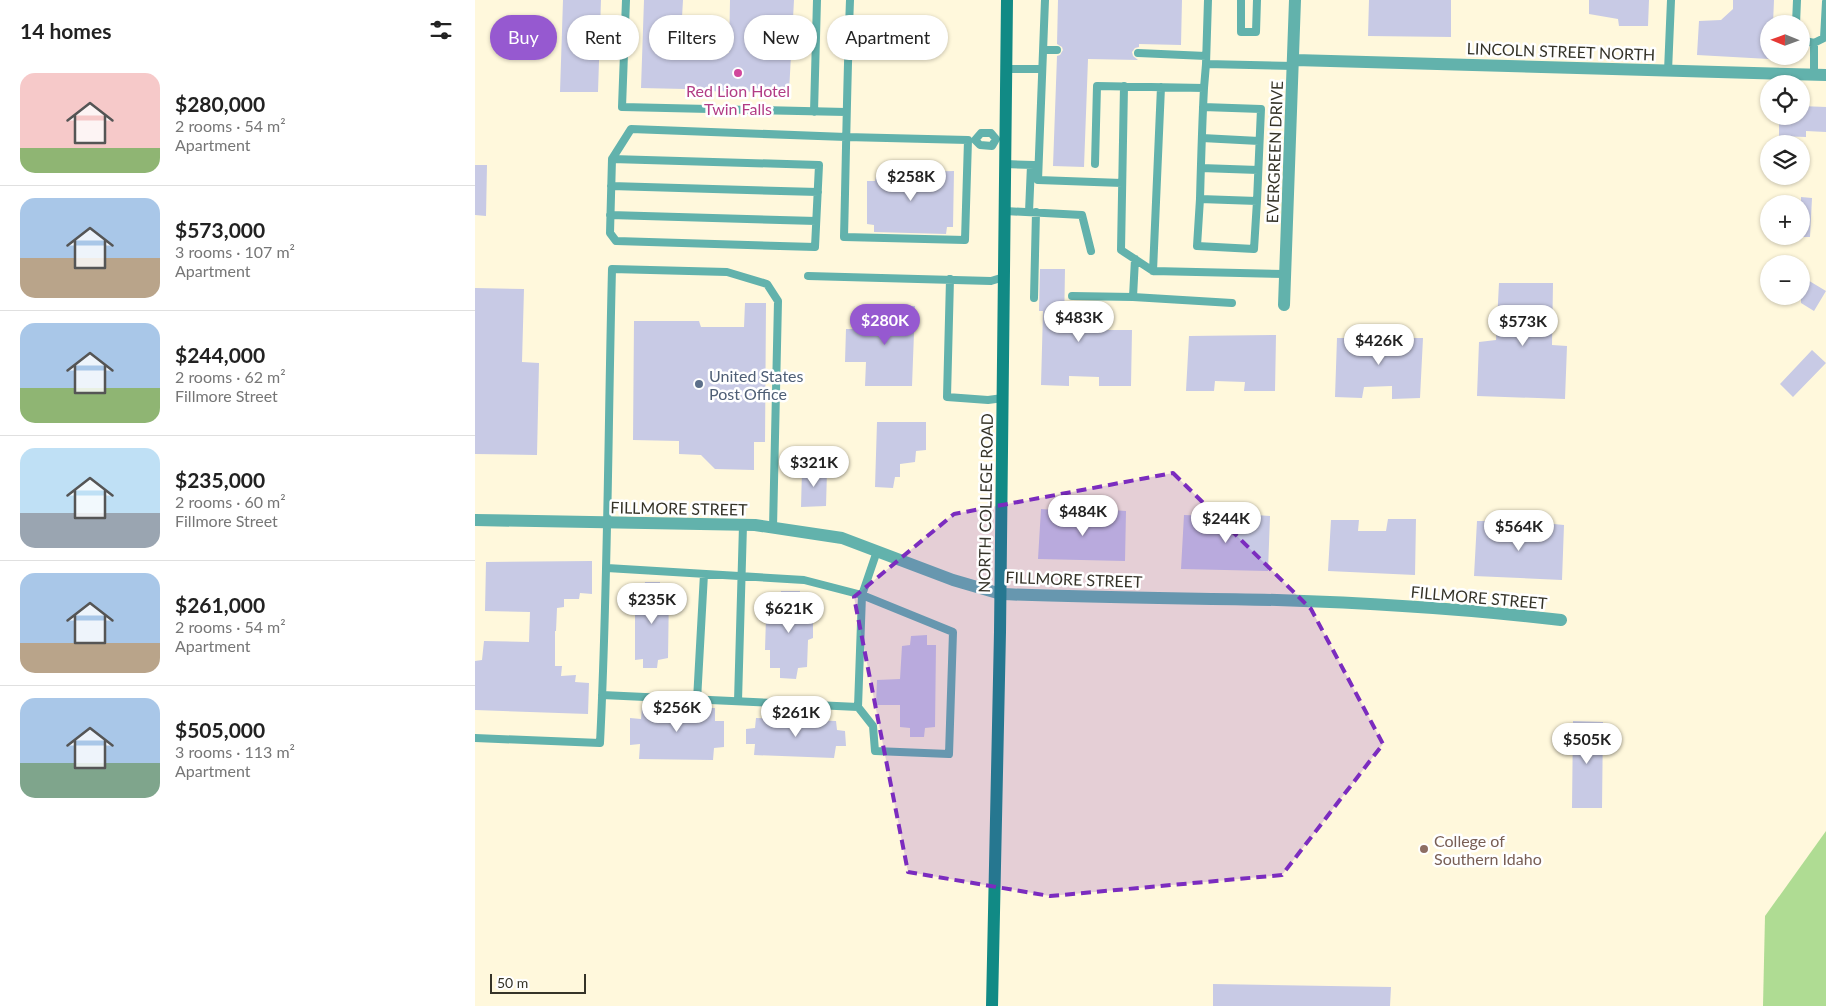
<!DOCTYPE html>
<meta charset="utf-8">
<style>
:root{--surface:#fff;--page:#f6f6f6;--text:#222;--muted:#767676;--line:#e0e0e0;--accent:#9659d0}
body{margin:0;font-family:Lato,sans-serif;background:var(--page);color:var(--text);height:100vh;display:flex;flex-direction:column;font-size:19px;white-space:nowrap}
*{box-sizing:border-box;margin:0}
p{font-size:16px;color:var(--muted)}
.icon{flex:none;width:28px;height:28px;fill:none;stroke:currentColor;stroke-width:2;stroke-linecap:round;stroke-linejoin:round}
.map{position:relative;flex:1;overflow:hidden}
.sheet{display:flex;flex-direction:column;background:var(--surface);width:475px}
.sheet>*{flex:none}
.banner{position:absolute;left:15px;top:15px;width:475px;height:45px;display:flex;gap:10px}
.needle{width:32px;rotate:271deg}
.tools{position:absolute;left:1285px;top:15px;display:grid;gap:10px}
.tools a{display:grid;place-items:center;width:50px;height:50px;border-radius:50%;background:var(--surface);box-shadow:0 1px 4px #0004;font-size:25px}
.scale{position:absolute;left:15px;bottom:12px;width:96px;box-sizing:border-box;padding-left:5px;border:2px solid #353328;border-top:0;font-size:14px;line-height:18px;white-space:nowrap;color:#353328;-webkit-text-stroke:4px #fff;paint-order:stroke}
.price{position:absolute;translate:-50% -42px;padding:0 11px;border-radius:18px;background:#fff;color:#222;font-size:16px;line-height:32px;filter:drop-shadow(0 1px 2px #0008)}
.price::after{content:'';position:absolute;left:50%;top:30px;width:15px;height:11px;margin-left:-8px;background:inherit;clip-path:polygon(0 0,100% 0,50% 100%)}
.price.selected{background:var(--accent);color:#fff}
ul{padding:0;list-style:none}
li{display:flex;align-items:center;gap:15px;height:125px;padding:0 20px}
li+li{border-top:1px solid var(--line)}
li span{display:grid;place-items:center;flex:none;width:140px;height:100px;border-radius:15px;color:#555}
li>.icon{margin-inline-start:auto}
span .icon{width:60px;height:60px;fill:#fffc;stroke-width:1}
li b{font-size:21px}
h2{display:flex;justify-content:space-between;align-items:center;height:60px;padding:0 20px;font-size:21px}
.pill{padding:0 18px;border-radius:22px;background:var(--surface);box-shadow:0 1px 4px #0004;font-size:18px;line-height:45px}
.pill.selected{background:var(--accent);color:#fff}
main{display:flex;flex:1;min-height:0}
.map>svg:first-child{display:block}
.green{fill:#afdc93}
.building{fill:#c8cae5}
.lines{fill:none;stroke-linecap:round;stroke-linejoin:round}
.service{stroke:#62b2ac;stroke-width:8}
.minor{stroke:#62b2ac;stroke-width:12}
.tertiary{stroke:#62b2ac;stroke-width:12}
.secondary{stroke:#118a85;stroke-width:12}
.marked{fill:#7b2cbf;fill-opacity:0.2;stroke:#7b2cbf;stroke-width:4;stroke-dasharray:10 6;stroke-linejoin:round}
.hotel-dot{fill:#d1479c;stroke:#fff;stroke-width:2}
.service-dot{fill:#5c6f8a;stroke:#fff;stroke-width:2}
.education-dot{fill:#8d6e63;stroke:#fff;stroke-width:2}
.labels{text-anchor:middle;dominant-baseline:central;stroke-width:5;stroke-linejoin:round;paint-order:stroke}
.street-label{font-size:16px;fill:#353328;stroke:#fff}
.hotel-label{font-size:16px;fill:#b23c85;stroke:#fff}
.service-label{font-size:16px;fill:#4e5e75;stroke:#fff;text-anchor:start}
.education-label{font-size:16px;fill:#785e54;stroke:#fff;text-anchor:start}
</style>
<main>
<section class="sheet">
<h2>14 homes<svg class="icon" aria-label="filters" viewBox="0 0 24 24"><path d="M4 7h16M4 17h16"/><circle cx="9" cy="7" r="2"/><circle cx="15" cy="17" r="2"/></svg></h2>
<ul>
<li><span style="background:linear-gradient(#f6c9c9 75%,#8fb573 0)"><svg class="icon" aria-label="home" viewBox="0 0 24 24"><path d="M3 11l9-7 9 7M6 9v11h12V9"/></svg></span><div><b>$280,000</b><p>2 rooms · 54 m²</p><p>Apartment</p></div></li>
<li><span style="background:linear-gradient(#a9c7e8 60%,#b9a48a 0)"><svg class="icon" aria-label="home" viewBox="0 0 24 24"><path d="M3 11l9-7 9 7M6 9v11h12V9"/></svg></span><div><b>$573,000</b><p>3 rooms · 107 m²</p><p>Apartment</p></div></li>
<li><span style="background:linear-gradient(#a9c7e8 65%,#8fb573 0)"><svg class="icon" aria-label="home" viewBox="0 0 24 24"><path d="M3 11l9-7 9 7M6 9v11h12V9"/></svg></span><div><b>$244,000</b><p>2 rooms · 62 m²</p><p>Fillmore Street</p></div></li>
<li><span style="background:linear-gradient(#bfe0f5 65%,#9aa5b1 0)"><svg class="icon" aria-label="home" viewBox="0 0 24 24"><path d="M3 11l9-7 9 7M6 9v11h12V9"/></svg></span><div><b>$235,000</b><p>2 rooms · 60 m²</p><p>Fillmore Street</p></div></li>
<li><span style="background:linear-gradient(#a9c7e8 70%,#b9a48a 0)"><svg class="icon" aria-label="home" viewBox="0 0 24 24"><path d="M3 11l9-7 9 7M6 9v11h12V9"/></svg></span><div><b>$261,000</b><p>2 rooms · 54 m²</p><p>Apartment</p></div></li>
<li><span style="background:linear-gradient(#a9c7e8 65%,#7fa58c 0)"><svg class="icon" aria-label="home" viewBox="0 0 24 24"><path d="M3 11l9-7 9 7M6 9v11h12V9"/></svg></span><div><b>$505,000</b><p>3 rooms · 113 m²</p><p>Apartment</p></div></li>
</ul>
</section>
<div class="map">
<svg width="1351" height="1006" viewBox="0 0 1351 1006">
<rect width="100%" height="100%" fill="#fff8dc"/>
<path class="green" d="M1351,831v175h-63l2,-90z"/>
<path class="building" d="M88,0h38l-3,92h-38z
M169,0h39l-3,52 49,1 1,-53h64l-5,92 -104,-1v-2l-44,-1z
M583,0h124l-1,45 -42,-1v3l-4,1 -3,4 1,4 5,4 -50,-1 -4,108 -31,-1 4,-110 3,-1 3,-5 -1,-3 -5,-3z
M894,0h82v37l-83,-1z
M1114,0h60l-1,26h-29l-1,-7 -29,-5z
M1258,0h41l-1,24h-4v35l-72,-4 2,-34 22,-1 12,-11z
M1326,106l25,1v25l-20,-1v6l-27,-1v-20h22z
M0,165h12l-1,51 -11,-1z
M479,171l-1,56h-6l-1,7 -72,-2v-7l-7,-1v-43h8l2,-8z
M1326,197l11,1 -2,39h-9z
M565,269h25l-1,61h68l-1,56h-32v-9l-30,-1v10l-28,-1 2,-74h-4z
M1326,276l25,15 -12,20 -13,-8z
M1024,283h54l-1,62 15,1 -2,53 -88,-3 2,-54 17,-2z
M0,288l49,1 -2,73 17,1 -2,92 -62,-1z
M270,303h21l-1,139h-11v28l-39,-1 -14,-14 -22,-1v-13l-46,-1 1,-119h65l2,6h43z
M440,306l-3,80h-47l1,-24h-21l1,-33h21l2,-22z
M801,335l-1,56h-31l1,-9 -30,-1 -1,10h-28l3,-55z
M862,338h86l-3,60 -28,1v-13l-28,1 -2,11 -27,-1z
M1337,350l14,13 -33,34 -13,-13z
M402,422h49v28l-10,1 -1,11 -15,2v13h-5l-2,11 -18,-1z
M327,470l25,1 -1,35 -25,1z
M566,509l29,2v11h25l3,-13 28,2 -1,50 -87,-2z
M767,514l28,2 -2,55 -87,-2 3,-54 30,1 -1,10h26z
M913,519h28l-1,56 -87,-4 3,-51h28l-1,11h28z
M1002,521h29v13l26,1 1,-13 31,3 -2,55 -88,-4z
M117,561v33l-12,-1 -1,6h-15v8l-7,1 -1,23h-1v35h7l-1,10 15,-1 -1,7 14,1 -1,31 -113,-4v-49l7,-1 2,-19 45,1 1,-30 -45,-1 1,-49z
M170,582h15v10l9,-1 -1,67 -10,2 -1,8h-14v-9l-8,1v-69h9z
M306,591h19l-1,10h9v19h5v18l-5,2 -1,27 -9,1 -2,11 -16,-1v-10h-10v-18h-5l1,-33h4l1,-17h9z
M452,635v10h9l-1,82 -10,1 -1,9h-14v-9l-10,-1v-22h-24l1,-25 23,-1 2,-33 8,-1 1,-9z
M167,707l73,1v13h9v26l-10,1 -1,12 -74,-1 1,-15 -10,1v-27l11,1z
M281,718l80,3 1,9 8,1 1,15h-10l-2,12 -80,-3 1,-11h-9v-15l9,-1z
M1098,721l30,1 -1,86h-30z
M738,984l178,3 -1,19h-177z"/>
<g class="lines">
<path class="service" d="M151,0l-4,107 224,5
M570,0l-7,180 84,3
M733,0l-2,64 88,2
M766,0v32h15l1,-32
M1321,24l1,-24
M1326,40l13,3 10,-5 2,-36
M568,50h14
M663,53l68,3
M532,69h35
M1193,71l3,-71
M1339,75v-32
M649,86l-3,164 32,21
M686,87l-8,184 132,3
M728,107l58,2 -4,92 -57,-2c1,-37 2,-74 4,-111
M339,112l3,-112
M506,133h10l5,6 -4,7 -12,-1 -5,-5z
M727,138l57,3
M137,159l207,6 -4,82 -199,-6 -6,-8 2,-74 19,-30 215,8 122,3 -3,100 -121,-3c2,-79 3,-158 6,-237
M530,164l29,1
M620,164l2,-78 107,2 2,-24
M726,168l57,2
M136,186l207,6
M725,199l-3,47 57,3 3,-48
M530,211l77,4 9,36
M554,212l2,-47
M135,215l206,6
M333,276l183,5 13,-4
M475,279l-3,118 41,3 15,-2
M597,296l61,1 2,-38
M658,297l99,6
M559,298l2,-86
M132,568l197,12 58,15 91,37 -4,122 -74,-3 -2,-25 -15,-19 4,-112 15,-44
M127,695l256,12
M222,700l7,-126
M263,701l5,-176
M0,738l125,5c8,-158 8,-316 12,-474l115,3 40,12 11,17 -5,227"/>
<path class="minor" d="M820,60l531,15
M809,305l11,-305
M526,594c92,4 184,4 276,6 95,3 190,9 284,20"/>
<path class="tertiary" d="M0,520l280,5 87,13 111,42 48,14"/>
<path class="secondary" d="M517,1006l8,-374 7,-632"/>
</g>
<path class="marked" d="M698,473l138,136 72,135 -101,131 -232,21 -142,-24 -54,-275 100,-83z"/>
<circle class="hotel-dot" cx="263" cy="73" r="5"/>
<circle class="service-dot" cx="224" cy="384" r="5"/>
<circle class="education-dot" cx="949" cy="849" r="5"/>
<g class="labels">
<g class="street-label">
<text transform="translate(1086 51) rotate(2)">LINCOLN STREET NORTH</text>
<text transform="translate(799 152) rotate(-88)">EVERGREEN DRIVE</text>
<text transform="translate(510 503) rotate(-89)">NORTH COLLEGE ROAD</text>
<text transform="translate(204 508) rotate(1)">FILLMORE STREET</text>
<text transform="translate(599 579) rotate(2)">FILLMORE STREET</text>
<text transform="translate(1004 597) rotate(5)">FILLMORE STREET</text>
</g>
<g class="hotel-label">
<text x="263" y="90">Red Lion Hotel<tspan x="263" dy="18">Twin Falls</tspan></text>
</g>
<g class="service-label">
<text x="234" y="375">United States<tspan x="234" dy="18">Post Office</tspan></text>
</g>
<g class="education-label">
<text x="959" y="840">College of<tspan x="959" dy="18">Southern Idaho</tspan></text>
</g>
</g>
</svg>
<div class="tools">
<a><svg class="needle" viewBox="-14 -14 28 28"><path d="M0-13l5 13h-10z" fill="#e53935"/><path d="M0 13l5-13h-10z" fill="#767676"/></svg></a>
<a><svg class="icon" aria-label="locate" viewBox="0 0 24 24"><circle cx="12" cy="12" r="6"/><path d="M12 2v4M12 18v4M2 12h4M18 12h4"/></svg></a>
<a><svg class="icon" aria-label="layers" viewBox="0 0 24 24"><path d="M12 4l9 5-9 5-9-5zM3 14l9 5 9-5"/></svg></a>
<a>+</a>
<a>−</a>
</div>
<div class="scale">50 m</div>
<b class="price" style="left:436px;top:202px">$258K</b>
<b class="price" style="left:604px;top:343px">$483K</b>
<b class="price selected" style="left:410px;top:346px">$280K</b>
<b class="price" style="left:1048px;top:347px">$573K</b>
<b class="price" style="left:904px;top:366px">$426K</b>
<b class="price" style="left:339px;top:488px">$321K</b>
<b class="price" style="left:608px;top:537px">$484K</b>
<b class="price" style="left:751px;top:544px">$244K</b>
<b class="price" style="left:1044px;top:552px">$564K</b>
<b class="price" style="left:177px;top:625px">$235K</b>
<b class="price" style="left:314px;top:634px">$621K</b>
<b class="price" style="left:202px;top:733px">$256K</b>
<b class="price" style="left:321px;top:738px">$261K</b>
<b class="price" style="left:1112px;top:765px">$505K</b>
<div class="banner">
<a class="pill selected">Buy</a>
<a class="pill">Rent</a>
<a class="pill">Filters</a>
<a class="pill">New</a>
<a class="pill">Apartment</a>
</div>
</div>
</main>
